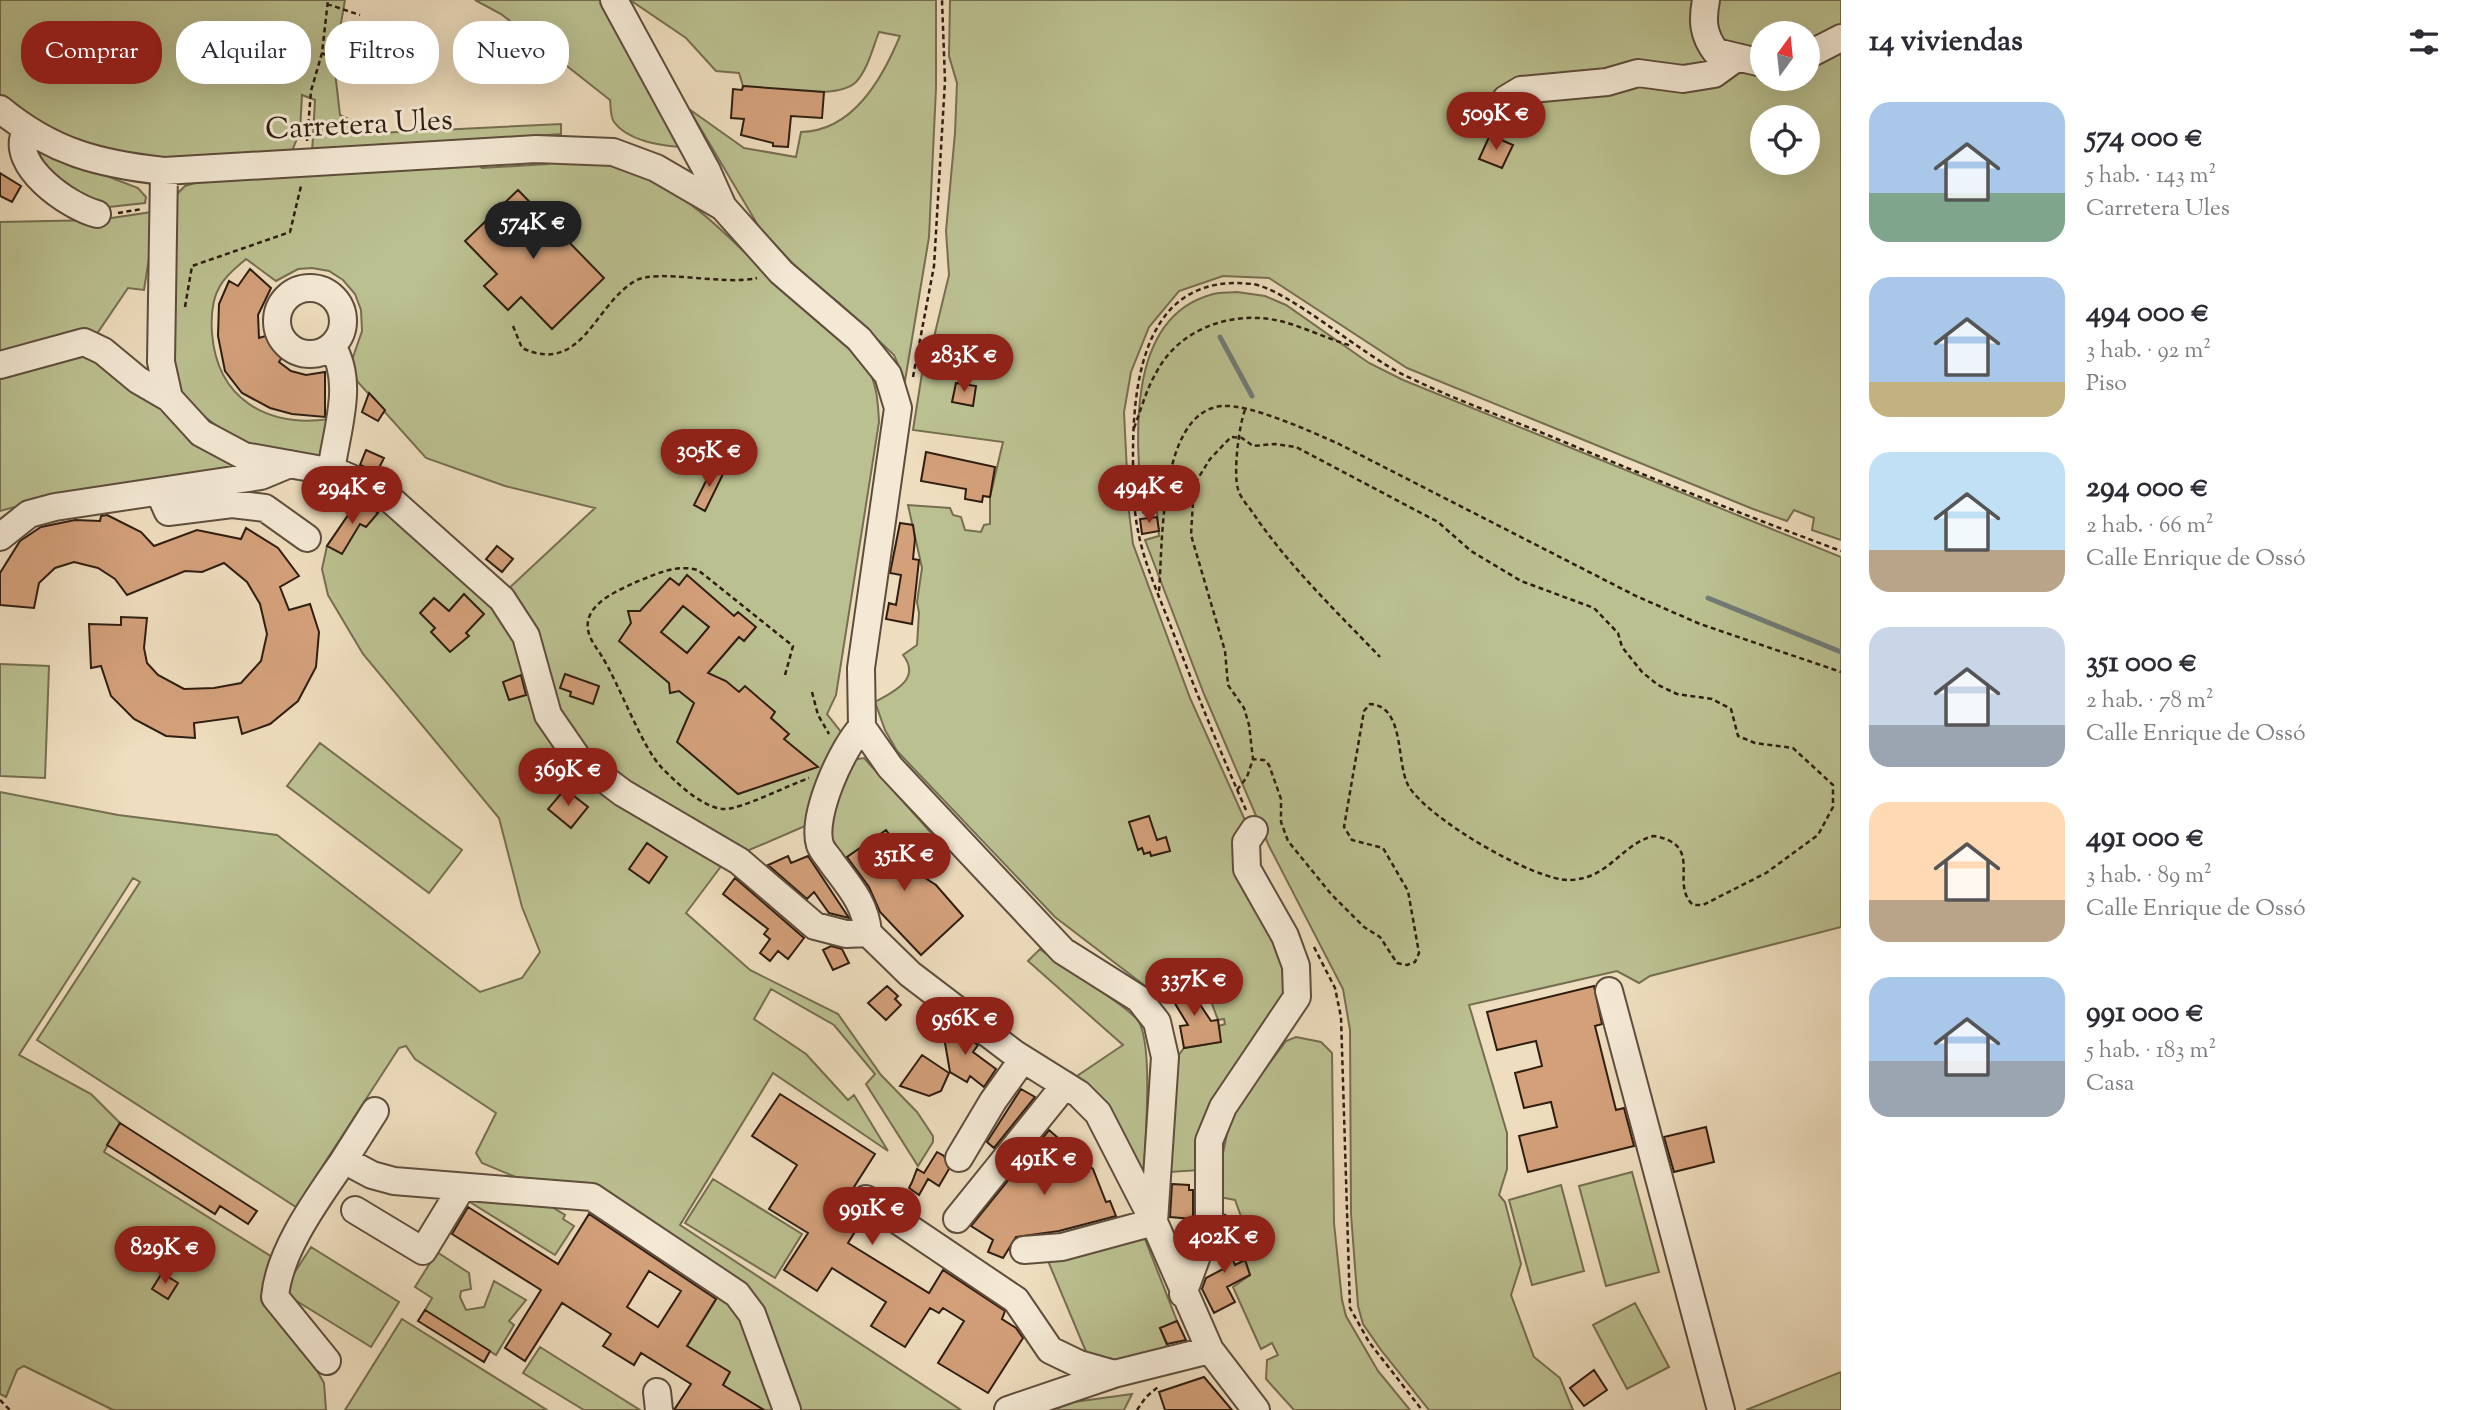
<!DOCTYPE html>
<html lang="es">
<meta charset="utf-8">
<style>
:root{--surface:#fff;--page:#f2f2f3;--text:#2b2b33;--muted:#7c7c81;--accent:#8f2418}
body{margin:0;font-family:"Sorts Mill Goudy",serif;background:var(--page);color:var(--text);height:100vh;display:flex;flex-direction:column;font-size:26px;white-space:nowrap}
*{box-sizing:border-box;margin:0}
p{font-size:23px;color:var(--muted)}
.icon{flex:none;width:38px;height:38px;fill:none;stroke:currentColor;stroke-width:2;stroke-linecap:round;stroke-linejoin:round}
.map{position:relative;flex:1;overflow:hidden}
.panel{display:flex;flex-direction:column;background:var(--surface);width:630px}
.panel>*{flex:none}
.top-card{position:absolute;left:21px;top:21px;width:665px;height:63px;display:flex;gap:14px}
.needle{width:46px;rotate:15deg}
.fabs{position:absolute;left:1750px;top:21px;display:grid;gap:14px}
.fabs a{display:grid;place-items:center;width:70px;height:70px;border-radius:50%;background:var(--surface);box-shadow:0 7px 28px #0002;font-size:35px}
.price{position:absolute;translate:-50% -60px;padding:0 16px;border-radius:24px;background:var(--accent);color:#fff;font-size:23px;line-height:46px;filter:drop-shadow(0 2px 4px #0008)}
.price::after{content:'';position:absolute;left:50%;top:42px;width:21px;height:16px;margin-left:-10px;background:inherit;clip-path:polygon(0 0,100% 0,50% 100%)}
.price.current{background:#222;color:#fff}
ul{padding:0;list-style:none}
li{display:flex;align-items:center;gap:21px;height:175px;padding:0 28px}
li span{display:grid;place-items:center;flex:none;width:196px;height:140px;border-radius:21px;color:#555}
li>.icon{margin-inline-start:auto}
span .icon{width:84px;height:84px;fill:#fffc;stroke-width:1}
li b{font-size:30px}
h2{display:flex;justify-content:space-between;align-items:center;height:84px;padding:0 28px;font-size:30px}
.tag{padding:0 24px;border-radius:28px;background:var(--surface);box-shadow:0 7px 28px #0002;font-size:24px;line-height:63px}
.tag.current{background:var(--accent);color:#fff}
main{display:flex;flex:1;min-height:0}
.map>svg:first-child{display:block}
.green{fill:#bbc090;stroke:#756e50;stroke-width:2;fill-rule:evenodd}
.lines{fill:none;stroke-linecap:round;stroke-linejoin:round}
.stream{stroke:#707b76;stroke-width:5}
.building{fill:#d3a07a;stroke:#2f1d11;stroke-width:2;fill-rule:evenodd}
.minor-casing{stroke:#5f4d3c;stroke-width:30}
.path{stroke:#2f1d11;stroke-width:2.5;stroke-dasharray:5 3.5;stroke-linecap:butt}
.minor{stroke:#f4e9d5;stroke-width:26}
.labels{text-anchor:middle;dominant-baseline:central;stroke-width:6;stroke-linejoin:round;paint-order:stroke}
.street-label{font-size:30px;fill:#2f1d11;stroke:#f4e9d5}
</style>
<main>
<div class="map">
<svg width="1841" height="1410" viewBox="0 0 1841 1410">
<rect width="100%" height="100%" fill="#eeddbe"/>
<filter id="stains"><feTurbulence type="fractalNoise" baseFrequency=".00286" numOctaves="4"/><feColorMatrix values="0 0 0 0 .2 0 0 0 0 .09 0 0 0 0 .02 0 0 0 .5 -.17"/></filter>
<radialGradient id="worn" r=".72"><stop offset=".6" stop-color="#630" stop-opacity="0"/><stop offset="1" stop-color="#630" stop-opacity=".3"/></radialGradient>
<path class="green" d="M0,0h345l-11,63 6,52 38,18 183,-9v10l-249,19 3,-53 -13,-5 -2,36 -8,20c-66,5 -138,18 -203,-5 -32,-11 -60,-31 -89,-48z
M475,0h127l80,147c-21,-1 -54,-6 -68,-25 -4,-6 -3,-15 -4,-22l-109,-86z
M630,0h306v88l-7,149 -24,144 -11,-26 -55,-52 -31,-23 -49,-53 -70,-118 55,39 52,9 5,-25c52,-1 81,-53 99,-96l-21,-4c-6,15 -11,37 -23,50 -19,19 -87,6 -113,4l-4,-13 -23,-2 -30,-33z
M950,0h745l19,62 -198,36 225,-27h21v8h46v-13l33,-19v493l-29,-10 2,-12 -20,-8 -7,11 -34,-12 -346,-141 -138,-90 -46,-2 -44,15 -30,36 -18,45 -7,40 5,100 4,32 57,154 58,129 -11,18 -4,16 44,73 16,48 -93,188 -31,2 9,-116 6,-8 36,-6 -1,-16 6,-2 -1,-5 -6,1 -13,-35 -14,-11 -34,21 -102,-78 -158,-166 -12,-21 -10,-28c18,-10 47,-23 28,-47l14,-10 2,-32 -2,-11 5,-34 -14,-63 42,3 3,7 8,2 4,13 16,2 3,-7 6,-1v-27l13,-55 -90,-12 10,-63 12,1 -2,-16 2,-19 14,-58 -3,-44 9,-98 2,-50 -8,-27zM1762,117h46v46h-46z
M1713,0h128v28l-33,19v-14h-46v23l-42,-13z
M32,147l106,41 8,9 -1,6 -45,5 -47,-24z
M554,160c30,2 61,1 89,14 64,32 107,87 160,134 15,13 54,42 63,57 11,18 12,37 13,57l-43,273 -9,19 14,18 -17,40 -12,51 -65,28c-41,-23 -126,-61 -155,-94 -41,-47 -61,-111 -85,-167l88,-82 -90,-22 -79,-28 -69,-77 -5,-21 10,-29 -1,-21 -6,-16 -12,-14 -14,-9 -17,-3 -14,1 -22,12 -30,-22c-9,8 -20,16 -26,27 -8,13 -9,33 -8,47 5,66 55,95 118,86l-7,38 -70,-10 -19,-8 -42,-32 -18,-22 -3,-22 5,-168 9,-9 13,-4 278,-19 6,5 66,-4z
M152,212l2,14 -10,64 -16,-2 -34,50 -94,22v-138l98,-2z
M1237,292l28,4 21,9 83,58 34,17 438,177v370l-191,49 -11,7 -22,-12 -148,34 38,128v36l-8,26 6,7 16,62 -10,31 23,62 26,21 13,32h-144l-48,-60 -18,-26 -5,-18 -7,-92 -1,-184 -7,-41 -74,-143 -65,-152 -59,-154 14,-4 -2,-24 -14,1c-7,-68 -19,-193 67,-218 8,-3 18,-2 27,-3z
M77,351l20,5 151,109 -215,37 -33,9v-138z
M361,497l20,10 114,102 19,24 29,89 182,139 -39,52 64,57 88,44 43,61 36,37 16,24v6l-15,24 -52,-82 9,-10 -41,-49 -63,-36 -17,30 52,35 42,46 6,-5 34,56 -115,-78 -93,152 281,185h-163l-35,-96 -90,-71 -191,-80 -6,-10 20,-40 -81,-54 -9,-13 -7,2 -103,159 -259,-167 103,-158 -7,-4 -114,177 72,39 29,29 -16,29 173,108 35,102 12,21 2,27h-213l-89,-44 -7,4 -11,27 -6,-3v-602l118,23 159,20 203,157 42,-14 18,-26 -18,-45 -23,-89 -136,-164 -35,-59 -6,-26 5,-23z
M0,664l49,2 -4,112 -45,-2z
M320,743l142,107 -33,43 -142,-107z
M864,758l69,77 -17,15 8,20 -5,4 -33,-43 -45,30 -12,-19 -1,-24 18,-57z
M1040,949c19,16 91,59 99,73 15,28 5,125 5,160l-70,-104 49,-33 -95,-84z
M1296,1037l25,5 11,11 2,170 8,77 4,16 32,55 32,39h-116l-28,-31 1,-19 11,-5 -6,-12 -11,6 -28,-62 17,-12 -5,-15 9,-8 -19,-52 -21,-4 17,-81 55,-74z
M1632,1172l27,100 -53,14 -27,-100z
M713,1179l89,55 -27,44 -90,-55z
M1561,1185l23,86 -52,14 -23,-85z
M537,1198l28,17 -2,4 11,7 -19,29 -90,-56z
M1143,1234l34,87 -17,7 8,20 -46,13 -35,-7 -39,-93z
M311,1247l88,55 -28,45 -89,-55z
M437,1252l32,21 2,16 -10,2 -1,6 6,13 18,-3 10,-26 32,19 -17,21 5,4 -18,30 -71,-45 7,-12 -17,-11z
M722,1290l13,9 45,111h-27l-30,-25 6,-13 -42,-26z
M1635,1303l34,64 -42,22 -34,-64z
M402,1319l145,91h-202z
M540,1347l100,63h-56l-61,-37z
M1841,1372v38h-95z
M1132,1394l-8,16h-71l21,-8z"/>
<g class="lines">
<path class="stream" d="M1220,337l32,59
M1708,598l133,54"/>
</g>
<path class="building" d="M743,86l81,6 -2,26 -31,-2 -3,31 -15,-1v-3l-32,-8 3,-16 -13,-1 2,-29 9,1z
M1490,135l23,10 -11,23 -23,-9z
M0,173l21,13 -9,16 -12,-6z
M518,190l86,88 -52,51 -31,-32 -13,13 -24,-24 13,-12 -32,-33z
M250,269l21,19 -13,27 1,23 10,-3 13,22 -3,5 12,9 15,4 19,-3v45l-33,-3 -22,-6 -28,-15 -17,-22 -7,-35 1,-32 10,-23 9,5z
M956,383l20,3 -3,20 -21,-4z
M369,393l16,17 -7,11 -16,-9z
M366,450l18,8 -7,14 -17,-7z
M926,452l69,15 -5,30 -7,-1 -1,6 -17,-3 1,-10 -45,-8z
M713,467l11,5 -19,39 -11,-6z
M359,499l19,14 -12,14 -6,-3 -18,30 -15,-8z
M107,515l34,17 13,14 43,-16 44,9 5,-11 32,20 21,28 -19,11 9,23 21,-6 9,28 -3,35 -18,34 -28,23 -28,10 -4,-17 -44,6 1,15 -29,-2 -32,-17 -23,-23 -10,-30 -10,2 -2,-44 32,1v-8l26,1 -3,30 3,15 11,12 26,14 30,-1 27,-5 20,-22 6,-27 -7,-30 -13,-22 -23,-19 -22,9 -17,-1 -58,24 -12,-16 -17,-11 -24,-6 -19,6 -16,15 -5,25 -34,-3v-32l20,-32 21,-14 34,-7 25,1 1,-5z
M1157,517l2,14 -17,3 -2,-15z
M900,523l13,2 2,14 -2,20 6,1 -7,64 -26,-5 3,-16 7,2 5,-30 -11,-2z
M497,546l16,13 -11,13 -16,-13z
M687,575l47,41 4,-4 18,15 -12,14 -5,-4 -31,36 18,8 13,11 6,-6 30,26 -4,6 18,16 -5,5 34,28 -80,27 -61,-52 17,-39 -15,-12 -9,2 -1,-10 -50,-42 12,-18 -3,-12h12l30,-33 9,7zM683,606l26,21 -22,26 -26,-21z
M464,594l20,20 -18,19 3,3 -19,16 -19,-20 4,-4 -15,-15 14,-15 15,13z
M565,674l34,12 -6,18 -23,-8 1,-4 -11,-4z
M521,675l5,20 -17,5 -6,-18z
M565,789l23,18 -17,21 -23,-19z
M1149,816l8,24 9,-3 4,14 -19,5 -1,-4 -6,2 -2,-6 -4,2 -9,-28z
M886,830l33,44 17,11 27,31 -42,39 -41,-43 -11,-25 -22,-30z
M647,843l20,14 -18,26 -20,-14z
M788,856l3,7 17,-7 41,62 -20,-5 -15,-21 -7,7 -39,-34z
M735,878l69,60 -16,21 -10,-8 -8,10 -10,-8 10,-14 -6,-5 4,-5 -45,-35z
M831,946l11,3 7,14 -16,7 -10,-20z
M1191,979l7,11 -5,4 18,27 7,-1 3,22 -37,6 -4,-22 8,-1 -20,-33z
M887,986l11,10 -3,3 6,6 -15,15 -18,-17z
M1594,986l8,38 -7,2 21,84 8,-2 10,38 -106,26 -9,-36 38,-9 -6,-25 -27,6 -9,-35 27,-7 -6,-25 -39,9 -10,-38z
M941,1020l37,25 -5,7 23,17 -12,18 -14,-11 -3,6 -17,-10z
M922,1055l27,18 -8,18 -12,5 -29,-10z
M1021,1089l14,8 -41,51 -7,-6z
M780,1094l95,60 -35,55 21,13 -13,21 81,50 14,-23 62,41 -3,8 14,9 7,10 -35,55 -50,-30 26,-42 -21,-13 -4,5 -9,-5 -25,39 -34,-21 15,-24 -54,-34 -15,23 -33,-21 24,-37 -39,-24 28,-44 -45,-29z
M120,1123l137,88 -9,13 -28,-18 -5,8 -108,-69z
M1706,1127l8,35 -40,10 -10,-35z
M1049,1130l44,39 13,33 4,-1 6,15 -57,15 -43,6 -13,21 -15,-6 5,-12 -22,-14z
M937,1152l7,4 5,13 -10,17 -11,-7 -9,16 -10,-7 3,-6 5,-13 7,4z
M1172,1184l17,1v5h4v29l-23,-2z
M468,1207l90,57 31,-50 127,85 -29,47 43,26 -7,13 41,25h-90l17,-26 -50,-31 -7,12 -31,-19 8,-12 -49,-31 -37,58 -20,-13 36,-58 -89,-56zM649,1271l32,20 -23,36 -31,-20z
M1225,1214l2,8 6,2 -6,21 8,20 10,-5 5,15 -23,12 8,15 -21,11 -12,-24 4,-11 19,-10 -10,-17 9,-23z
M162,1273l16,10 -10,16 -16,-10z
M425,1310l65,41 -6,11 -66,-41z
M1177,1321l9,19 -19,4 -7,-16z
M1594,1370l13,20 -23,16 -14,-18z
M1204,1377l28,33h-67l-6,-18z"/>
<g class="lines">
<g class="minor-casing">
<path id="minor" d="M614,0l93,171 16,36 58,65 78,67 29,36 10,33 -37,260 1,59 28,40 173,184 76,48 18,23 8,35 -11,165 56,128 46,60
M1706,0c-4,21 -3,35 10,52l46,11
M1808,55l33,-17
M1506,99l15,-9 86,-8 31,-9 45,6 31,-5 22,-16
M0,109c52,43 99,55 164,62l372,-22 77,3 43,16 67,39
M26,131c-18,34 43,76 71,83
M164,171l-3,191 8,36 21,23 11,12 43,23 95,17 42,18 121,108 24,37 22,79 31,45 44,33 116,68 76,65 31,8 22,-1 42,41 105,80 64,40 19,19 56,109 -92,25 -38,3
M277 321a33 33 0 1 1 66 0a33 33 0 1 1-66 0Z
M0,365l84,-23 19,9 35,29 31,18
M331,472c5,-41 24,-89 1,-126
M159,492l9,20 64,-8 33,4 42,30
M0,537l29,-23 26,-7 206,-31 29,-12
M862,727c-20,21 -51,89 -42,118 2,6 9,13 12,18 17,23 34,41 36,70
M1609,991l112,419
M959,1158l34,-57 30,-42
M344,1160l31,-49
M866,1199l150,101 34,50 29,14 35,10
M355,1210l68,41 39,-64
M957,1219l108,-134
M1183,1294l26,-71v-82l14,-34 74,-110 -1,-31 -11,-30 -38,-67 -1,-27 8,-12
M327,1361l-52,-64c4,-47 43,-99 69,-137l28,15 22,6 198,16 145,97 15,20 35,96
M657,1392l2,18
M1008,1410l106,-36 96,-24"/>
</g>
<path class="path" d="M327,4l33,11
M322,53l22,12
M307,141l4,-50 11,-38 6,-53
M118,213l24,-4
M185,307l7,-41 98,-34 11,-46
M513,326l9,22c60,28 72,-43 113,-67 22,-13 89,5 122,-3
M913,377l21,-111 11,-185 -3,-81
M1245,410c-6,15 -12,63 -7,79 2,9 12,19 17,27 35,51 82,96 125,141
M1134,428c7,-18 12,-38 22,-55 23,-45 77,-63 124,-52 24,6 48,18 72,25
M1159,591c4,-45 -1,-179 63,-185 29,-2 90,26 117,38l297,152 64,28 141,48
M785,675l8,-29 -95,-76c-23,-6 -41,4 -62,12 -17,8 -44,19 -48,39 -2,14 6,23 13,34 19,30 40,91 61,113 14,14 40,40 62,41 16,1 67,-25 85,-31
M812,692l6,23 11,19
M1237,790l10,-13 6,-18 11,1 5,5 12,34v23l7,19 43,53 33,33 16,10 17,26 10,2 8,-3 4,-9 -11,-62 -25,-43 -31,-8 -8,-13 20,-116 6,-7c35,2 26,58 38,81 17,32 127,97 163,95 39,-2 51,-37 83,-44 51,9 15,47 39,69h10l63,-32 52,-38 15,-28v-22l-40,-37 -38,-5 -17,-7 -7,-27 -19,-10 -35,-5 -19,-9 -16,-13 -20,-25 -4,-14 -24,-25 -73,-27 -50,-30 -33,-29 -142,-75 -21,-3 -22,2 -11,-8 -11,-1 -21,22 -16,26 -3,50 34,116 3,34 16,23 5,17 4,34
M1246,810c-27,-61 -51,-121 -75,-183 -12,-31 -27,-64 -33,-96 -5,-24 -5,-52 -5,-77 0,-78 14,-182 119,-170 34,4 112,72 152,91 45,22 94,40 141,59 98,41 196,80 296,117
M1314,947l21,41 6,29 9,291 19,34 53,68
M0,1400l10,10
M1137,1410l9,-13 12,-10"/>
<use href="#minor" class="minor"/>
</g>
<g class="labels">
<g class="street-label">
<text transform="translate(359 126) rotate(-3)">Carretera Ules</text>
</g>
</g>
<rect width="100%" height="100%" filter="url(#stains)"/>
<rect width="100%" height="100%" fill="url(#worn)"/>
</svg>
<div class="fabs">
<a><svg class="needle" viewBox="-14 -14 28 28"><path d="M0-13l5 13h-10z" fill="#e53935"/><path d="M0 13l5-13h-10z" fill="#7c7c81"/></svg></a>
<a><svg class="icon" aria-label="locate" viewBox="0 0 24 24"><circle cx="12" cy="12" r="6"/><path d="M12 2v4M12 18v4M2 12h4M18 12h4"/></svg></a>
</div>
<b class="price" style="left:1496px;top:152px">509K €</b>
<b class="price current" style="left:533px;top:261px">574K €</b>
<b class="price" style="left:964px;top:394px">283K €</b>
<b class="price" style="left:709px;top:489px">305K €</b>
<b class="price" style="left:1149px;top:525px">494K €</b>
<b class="price" style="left:352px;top:526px">294K €</b>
<b class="price" style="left:568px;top:808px">369K €</b>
<b class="price" style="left:904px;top:893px">351K €</b>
<b class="price" style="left:1194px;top:1018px">337K €</b>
<b class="price" style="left:965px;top:1057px">956K €</b>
<b class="price" style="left:1044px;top:1197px">491K €</b>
<b class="price" style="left:872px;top:1247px">991K €</b>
<b class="price" style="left:1224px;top:1275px">402K €</b>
<b class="price" style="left:165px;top:1286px">829K €</b>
<div class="top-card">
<a class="tag current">Comprar</a>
<a class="tag">Alquilar</a>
<a class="tag">Filtros</a>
<a class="tag">Nuevo</a>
</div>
</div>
<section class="panel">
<h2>14 viviendas<svg class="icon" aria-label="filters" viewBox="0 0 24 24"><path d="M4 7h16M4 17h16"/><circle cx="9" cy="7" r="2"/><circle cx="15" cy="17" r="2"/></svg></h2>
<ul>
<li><span style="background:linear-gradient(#a9c7e8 65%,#7fa58c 0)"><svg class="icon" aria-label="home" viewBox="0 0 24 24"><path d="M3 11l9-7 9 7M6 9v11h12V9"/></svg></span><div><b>574 000 €</b><p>5 hab. · 143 m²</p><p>Carretera Ules</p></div></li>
<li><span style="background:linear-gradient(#a9c7e8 75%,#c2b280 0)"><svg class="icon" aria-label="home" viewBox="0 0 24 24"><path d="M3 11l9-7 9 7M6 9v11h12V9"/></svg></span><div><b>494 000 €</b><p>3 hab. · 92 m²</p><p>Piso</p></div></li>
<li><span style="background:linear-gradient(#bfe0f5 70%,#b9a48a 0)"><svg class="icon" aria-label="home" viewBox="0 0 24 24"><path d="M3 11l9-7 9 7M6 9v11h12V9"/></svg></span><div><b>294 000 €</b><p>2 hab. · 66 m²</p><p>Calle Enrique de Ossó</p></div></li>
<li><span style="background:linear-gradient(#c9d6e8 70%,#9aa5b1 0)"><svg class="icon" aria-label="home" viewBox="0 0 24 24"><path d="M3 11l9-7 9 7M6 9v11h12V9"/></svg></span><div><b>351 000 €</b><p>2 hab. · 78 m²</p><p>Calle Enrique de Ossó</p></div></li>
<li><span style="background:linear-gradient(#ffd9b3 70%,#b9a48a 0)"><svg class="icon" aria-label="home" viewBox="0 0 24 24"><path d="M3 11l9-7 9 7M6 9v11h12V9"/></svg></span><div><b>491 000 €</b><p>3 hab. · 89 m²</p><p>Calle Enrique de Ossó</p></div></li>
<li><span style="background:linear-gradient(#a9c7e8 60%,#9aa5b1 0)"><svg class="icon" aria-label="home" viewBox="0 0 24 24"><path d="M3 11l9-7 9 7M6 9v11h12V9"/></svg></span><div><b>991 000 €</b><p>5 hab. · 183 m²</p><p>Casa</p></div></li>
</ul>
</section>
</main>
